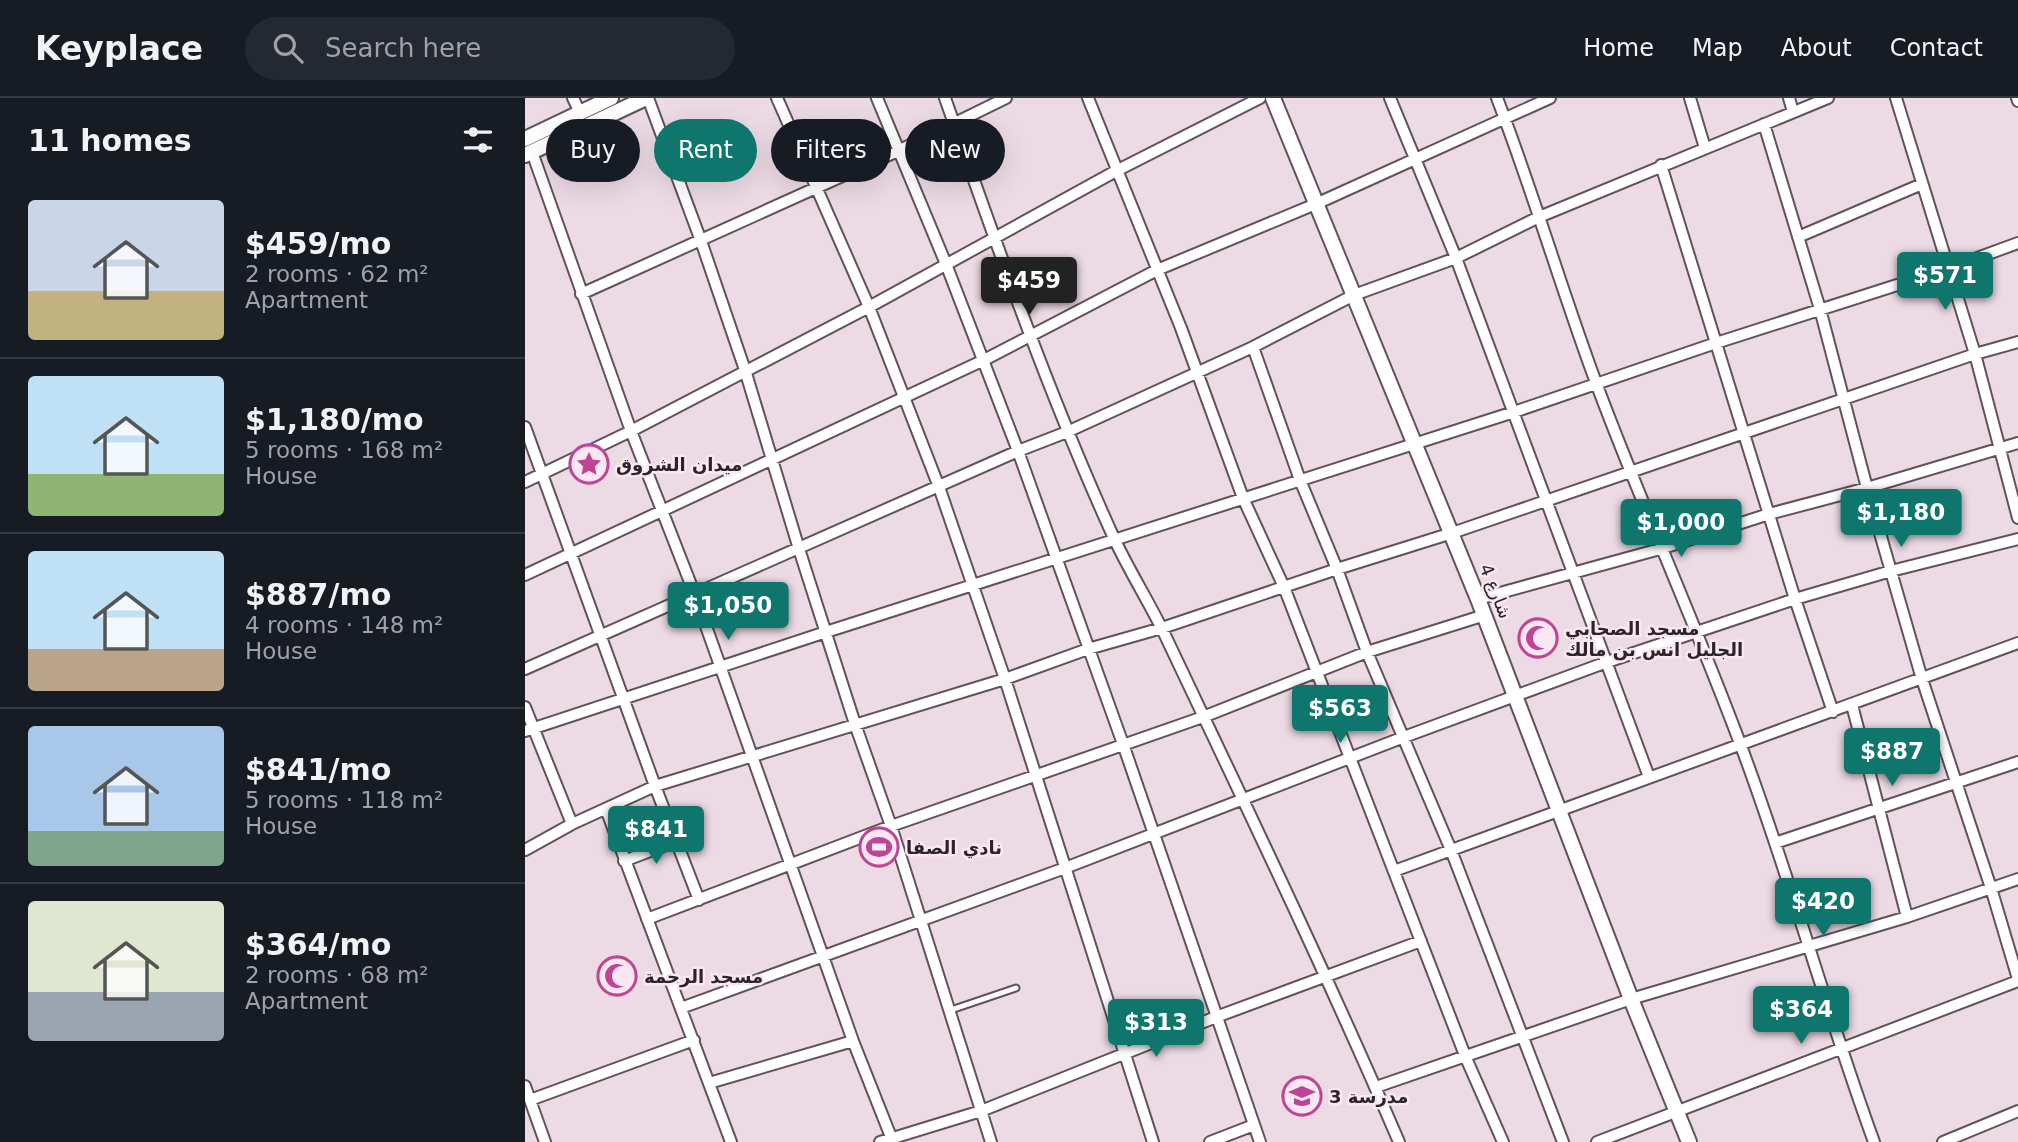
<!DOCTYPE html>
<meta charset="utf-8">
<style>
:root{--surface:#171b24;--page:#242831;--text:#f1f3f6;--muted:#9ea1a6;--line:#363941;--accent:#0f766e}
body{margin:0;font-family:"DejaVu Sans",Vazirmatn,sans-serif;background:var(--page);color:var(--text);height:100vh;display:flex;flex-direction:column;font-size:26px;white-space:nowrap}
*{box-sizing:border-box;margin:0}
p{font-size:23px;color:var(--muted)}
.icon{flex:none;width:38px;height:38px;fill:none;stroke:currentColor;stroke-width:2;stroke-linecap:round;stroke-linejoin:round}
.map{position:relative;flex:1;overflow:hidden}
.side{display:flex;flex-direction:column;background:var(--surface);width:525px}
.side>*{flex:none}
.guide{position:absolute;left:21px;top:21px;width:665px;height:63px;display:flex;gap:14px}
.price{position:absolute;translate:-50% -60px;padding:0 16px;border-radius:7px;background:var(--accent);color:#fff;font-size:23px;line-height:46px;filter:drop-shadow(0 2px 4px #0008)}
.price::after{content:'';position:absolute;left:50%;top:42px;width:21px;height:16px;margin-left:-10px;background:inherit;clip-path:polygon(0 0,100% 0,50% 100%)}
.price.on{background:#222;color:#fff}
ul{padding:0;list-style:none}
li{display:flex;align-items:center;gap:21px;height:175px;padding:0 28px}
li+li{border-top:2px solid var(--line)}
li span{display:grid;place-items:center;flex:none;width:196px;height:140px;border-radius:7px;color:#555}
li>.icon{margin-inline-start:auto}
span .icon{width:84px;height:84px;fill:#fffc;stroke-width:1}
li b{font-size:30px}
h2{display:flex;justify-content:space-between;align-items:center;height:84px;padding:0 28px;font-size:30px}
.tag{padding:0 24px;border-radius:32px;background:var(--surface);box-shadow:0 7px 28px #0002;font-size:24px;line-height:63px}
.tag.on{background:var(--accent);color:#fff}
header{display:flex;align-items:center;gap:42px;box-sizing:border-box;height:98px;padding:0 35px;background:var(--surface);border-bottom:2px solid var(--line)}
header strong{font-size:33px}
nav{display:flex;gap:38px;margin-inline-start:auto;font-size:24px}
.search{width:490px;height:63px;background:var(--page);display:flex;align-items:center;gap:18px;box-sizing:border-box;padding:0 24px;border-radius:38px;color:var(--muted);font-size:26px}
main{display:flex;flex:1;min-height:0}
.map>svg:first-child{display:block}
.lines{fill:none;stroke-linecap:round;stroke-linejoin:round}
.service-casing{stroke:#62525a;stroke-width:9}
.minor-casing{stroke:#62525a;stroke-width:14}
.tertiary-casing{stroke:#62525a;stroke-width:18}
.service{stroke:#fff;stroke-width:5}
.minor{stroke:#fff;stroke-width:10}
.tertiary{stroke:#fff;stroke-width:14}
.labels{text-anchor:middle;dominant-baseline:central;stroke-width:5;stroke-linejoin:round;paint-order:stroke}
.poi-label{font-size:18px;font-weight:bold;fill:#2b2428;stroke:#fae7f1;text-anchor:start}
.street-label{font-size:18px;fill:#2b2428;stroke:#fae7f1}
</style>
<header>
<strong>Keyplace</strong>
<div class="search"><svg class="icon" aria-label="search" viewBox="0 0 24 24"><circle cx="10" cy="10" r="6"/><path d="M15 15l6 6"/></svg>Search here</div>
<nav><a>Home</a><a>Map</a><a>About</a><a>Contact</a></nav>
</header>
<main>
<section class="side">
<h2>11 homes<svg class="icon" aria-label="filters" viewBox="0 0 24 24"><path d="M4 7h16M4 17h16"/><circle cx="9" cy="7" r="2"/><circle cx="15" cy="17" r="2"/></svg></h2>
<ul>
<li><span style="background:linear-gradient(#c9d6e8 65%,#c2b280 0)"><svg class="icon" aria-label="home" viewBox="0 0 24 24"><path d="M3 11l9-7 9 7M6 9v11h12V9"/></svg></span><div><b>$459/mo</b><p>2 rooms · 62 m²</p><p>Apartment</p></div></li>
<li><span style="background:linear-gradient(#bfe0f5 70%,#8fb573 0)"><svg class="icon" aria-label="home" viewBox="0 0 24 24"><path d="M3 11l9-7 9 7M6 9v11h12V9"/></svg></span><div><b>$1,180/mo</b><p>5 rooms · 168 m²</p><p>House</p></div></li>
<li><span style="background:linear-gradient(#bfe0f5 70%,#b9a48a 0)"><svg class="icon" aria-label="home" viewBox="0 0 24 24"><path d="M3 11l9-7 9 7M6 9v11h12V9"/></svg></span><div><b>$887/mo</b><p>4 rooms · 148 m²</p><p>House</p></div></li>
<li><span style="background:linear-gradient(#a9c7e8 75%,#7fa58c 0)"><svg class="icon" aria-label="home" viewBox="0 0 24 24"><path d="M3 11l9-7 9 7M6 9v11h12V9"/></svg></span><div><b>$841/mo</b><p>5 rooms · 118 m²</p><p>House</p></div></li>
<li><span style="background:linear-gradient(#dfe7d0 65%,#9aa5b1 0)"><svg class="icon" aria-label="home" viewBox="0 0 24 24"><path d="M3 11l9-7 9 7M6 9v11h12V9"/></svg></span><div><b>$364/mo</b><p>2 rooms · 68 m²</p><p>Apartment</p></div></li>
</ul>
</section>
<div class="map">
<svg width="1493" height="1044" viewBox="0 0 1493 1044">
<rect width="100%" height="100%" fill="#ecdae4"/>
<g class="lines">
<g class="service-casing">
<path id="service" d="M423,913l68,-23"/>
</g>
<g class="minor-casing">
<path id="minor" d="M48,0l7,15
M123,0l53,143 44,129 54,179 56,175 36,102 100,316
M252,0l92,209 70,180 66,192 148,463
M352,0l69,166 72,187 105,293 137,398
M420,0c52,148 103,295 168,438 15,33 35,64 51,97 80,169 161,337 235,509
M563,0l93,230 62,170 41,89 182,471 37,84
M865,0l66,160 193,519
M972,0c37,96 65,194 101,290 45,120 98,237 143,358 49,130 85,265 133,396
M1165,0l15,50
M1264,0l4,14
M1371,0l79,256 43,164
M1492,0l1,3
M1239,26l56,185 47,179 55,191 69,209 27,91
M7,54l99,279 64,164 158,446 40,101
M1136,67l134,434 38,113
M1273,139l124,-53
M56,196l319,-144 106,-52
M728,249l47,133 37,89 30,83 84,198 112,292
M0,329l130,359 44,114
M0,384l106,-51 238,-124 247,-136 144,-73
M0,477l459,-215 173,-90 161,-67 232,-105
M953,501l182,-50 109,-35 98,-26 151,-45
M0,571l493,-218 49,-19 186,-85 101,-52 102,-37 83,-41 289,-119
M1327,607l55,212
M0,609l47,117
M0,633l301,-99 688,-220 202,-69 231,-74 71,-26
M81,711l125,333
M1250,745l243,-81
M0,752l47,-26 83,-38 350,-107 83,-30 74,-21 175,-59 115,-36 523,-179 43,-12
M99,763l52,-20
M869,773l624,-228
M122,821l244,-93 312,-109 164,-65 118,-37
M156,910l384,-140 339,-131 203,-75 188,-63 96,-28 127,-32
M184,985l144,-42
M0,988l20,56
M851,989l255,-88 276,-82 111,-38
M5,1002l164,-60
M355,1044l101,-31 235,-94 205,-76
M685,1044l44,-17
M1072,1044l421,-161
M1418,1044l75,-31"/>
</g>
<g class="tertiary-casing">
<path id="tertiary" d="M748,0l205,501 153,400 58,143
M0,41l86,-41
M0,57l121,-57"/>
</g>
<use href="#service" class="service"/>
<use href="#minor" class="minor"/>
<use href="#tertiary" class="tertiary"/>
</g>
<defs>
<g id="sight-ring" transform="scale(2.0125)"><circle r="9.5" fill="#fae7f1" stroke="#c04494" stroke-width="1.5"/><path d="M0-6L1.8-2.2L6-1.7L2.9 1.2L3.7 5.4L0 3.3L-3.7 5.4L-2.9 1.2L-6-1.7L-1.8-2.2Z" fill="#c04494"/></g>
<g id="mosque-ring" transform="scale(2.0125)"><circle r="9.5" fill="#fae7f1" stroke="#c04494" stroke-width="1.5"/><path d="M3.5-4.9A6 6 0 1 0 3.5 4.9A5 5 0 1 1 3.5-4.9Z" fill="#c04494"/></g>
<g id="stadium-ring" transform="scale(2.0125)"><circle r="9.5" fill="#fae7f1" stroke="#c04494" stroke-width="1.5"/><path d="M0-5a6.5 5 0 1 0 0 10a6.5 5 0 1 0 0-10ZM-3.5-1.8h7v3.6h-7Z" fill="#c04494"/></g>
<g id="school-ring" transform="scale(2.0125)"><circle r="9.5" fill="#fae7f1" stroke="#c04494" stroke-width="1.5"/><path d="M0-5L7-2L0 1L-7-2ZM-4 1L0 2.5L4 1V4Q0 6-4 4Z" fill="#c04494"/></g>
</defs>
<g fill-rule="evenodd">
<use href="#sight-ring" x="64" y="366"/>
<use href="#mosque-ring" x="1013" y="540"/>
<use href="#stadium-ring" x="354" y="749"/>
<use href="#mosque-ring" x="92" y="878"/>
<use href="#school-ring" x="777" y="998"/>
</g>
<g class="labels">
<g class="poi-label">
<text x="91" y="366">ميدان الشروق</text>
<text x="1040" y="530">مسجد الصحابي<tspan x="1040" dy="21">الجليل انس بن مالك</tspan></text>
<text x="381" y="749">نادي الصفا</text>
<text x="119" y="878">مسجد الرحمة</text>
<text x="804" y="998">مدرسة 3</text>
</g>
<g class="street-label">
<text transform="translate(971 493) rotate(68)">شارع 4</text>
</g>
</g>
</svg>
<b class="price" style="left:1420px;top:214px">$571</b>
<b class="price on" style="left:504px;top:219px">$459</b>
<b class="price" style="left:1376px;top:451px">$1,180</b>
<b class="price" style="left:1156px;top:461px">$1,000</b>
<b class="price" style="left:203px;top:544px">$1,050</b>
<b class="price" style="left:815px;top:647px">$563</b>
<b class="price" style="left:1367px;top:690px">$887</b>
<b class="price" style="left:131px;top:768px">$841</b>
<b class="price" style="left:1298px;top:840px">$420</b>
<b class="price" style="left:1276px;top:948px">$364</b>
<b class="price" style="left:631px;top:961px">$313</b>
<div class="guide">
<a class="tag">Buy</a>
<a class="tag on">Rent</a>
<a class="tag">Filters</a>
<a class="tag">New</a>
</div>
</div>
</main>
